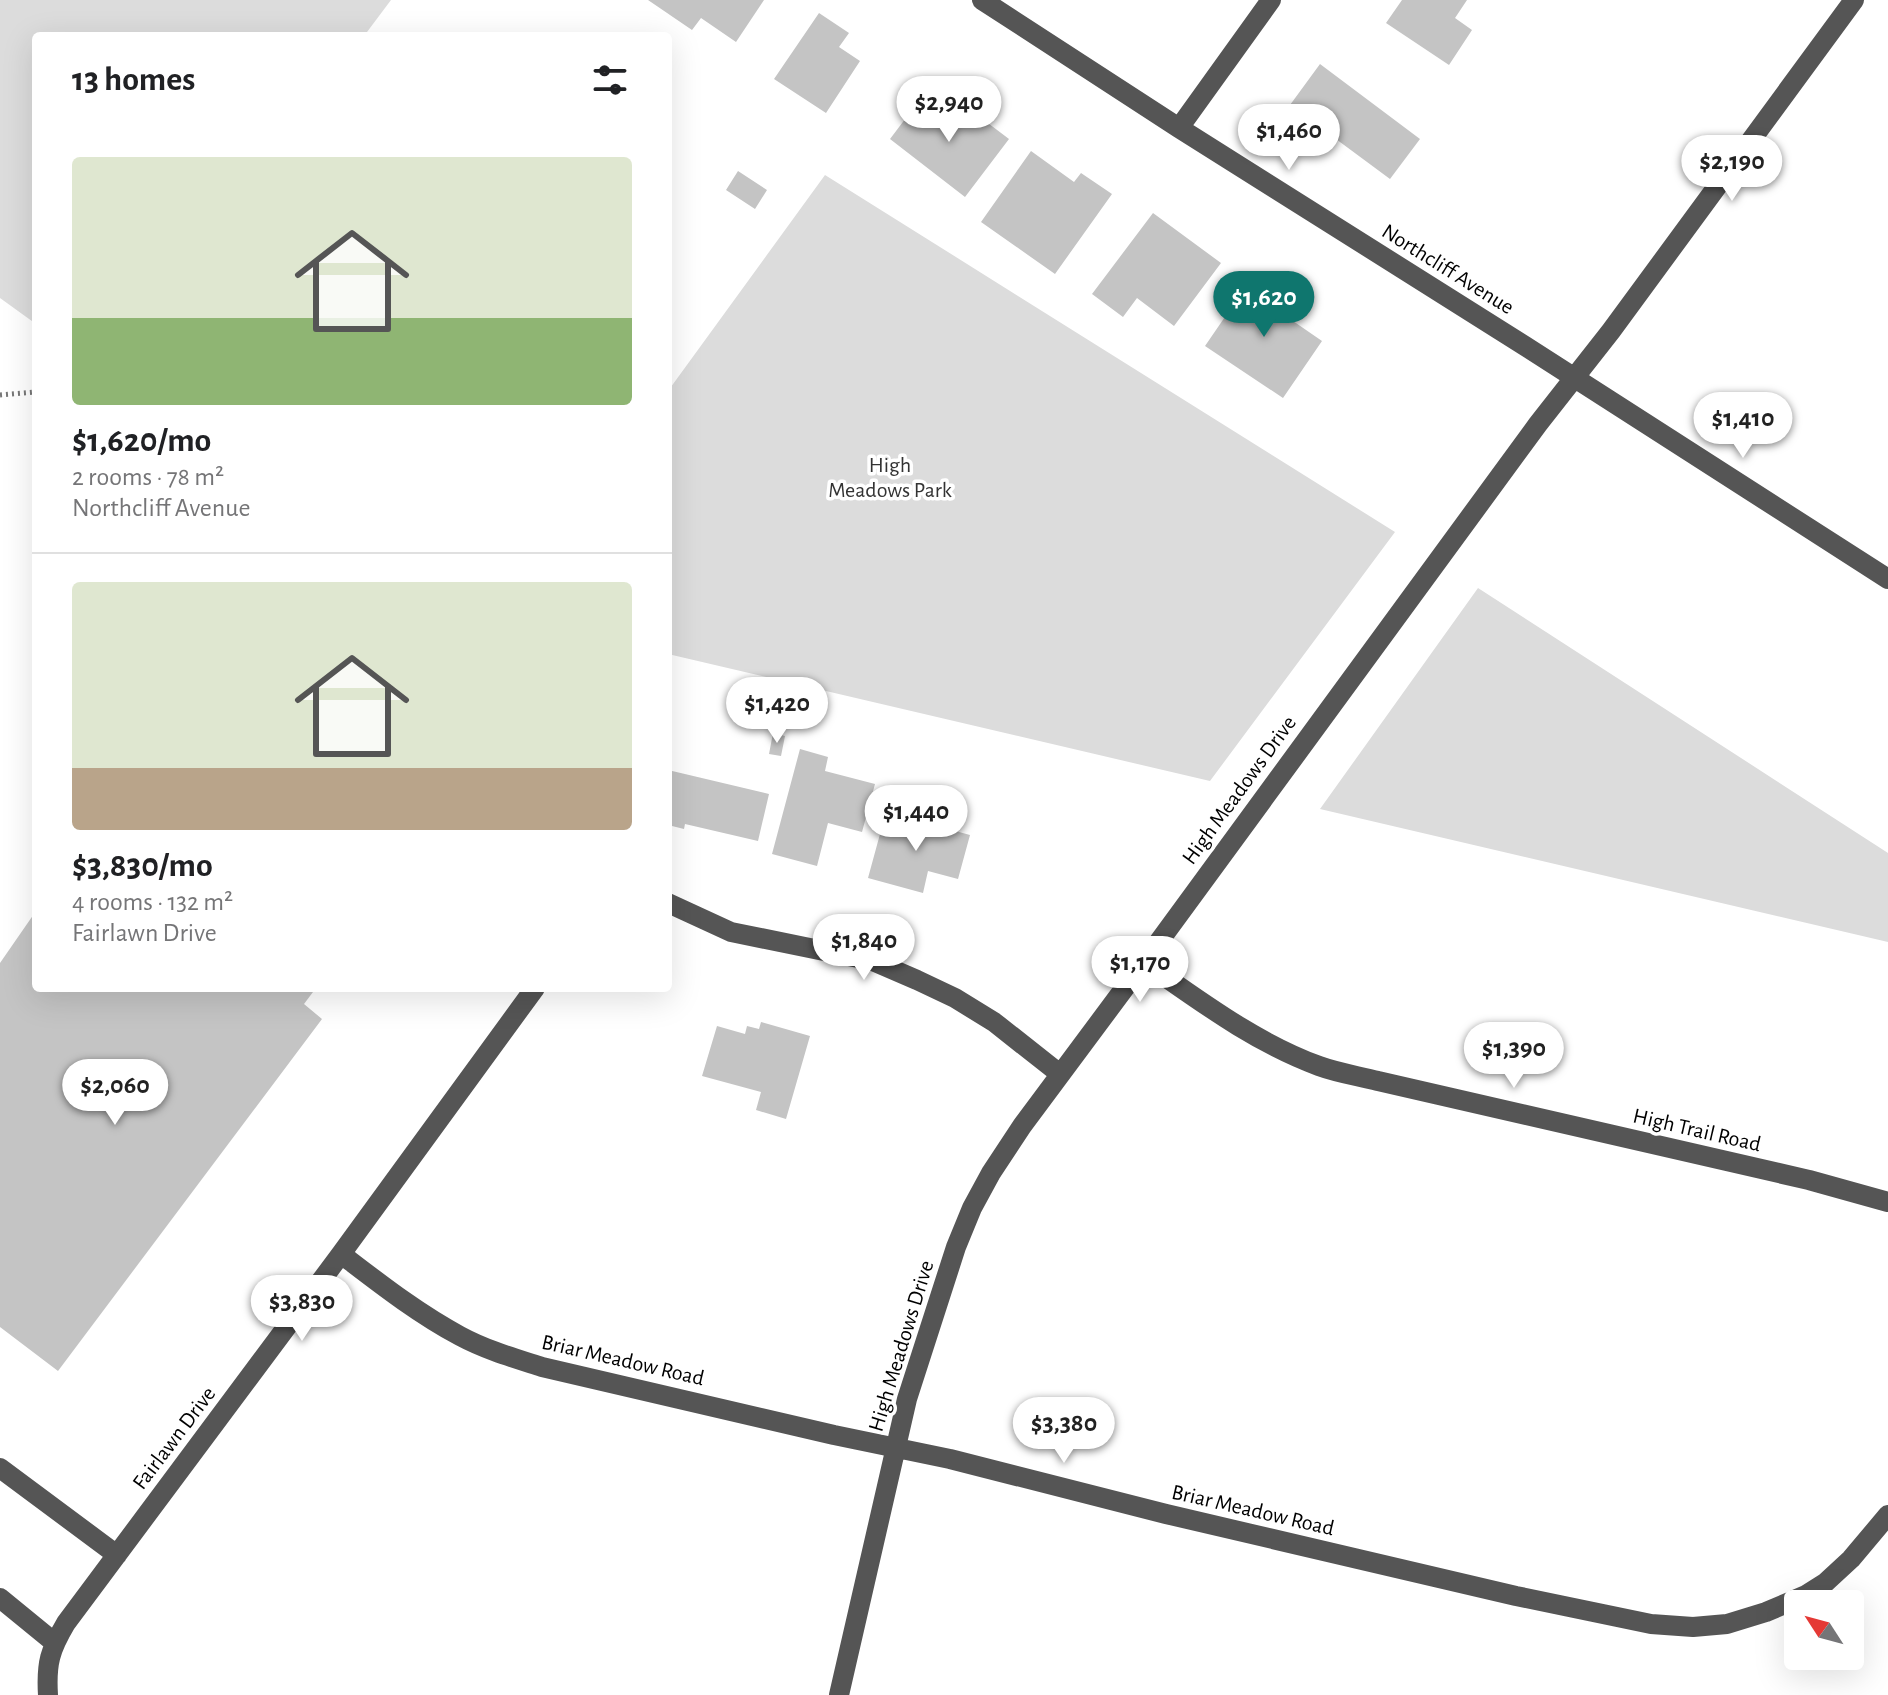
<!DOCTYPE html>
<meta charset="utf-8">
<style>
:root{--surface:#fff;--page:#f2f2f2;--text:#202124;--muted:#757577;--line:#e0e0e0;--accent:#0f766e}
body{margin:0;font-family:"Alegreya Sans",sans-serif;background:var(--page);color:var(--text);height:100vh;display:flex;flex-direction:column;font-size:30px;white-space:nowrap}
*{box-sizing:border-box;margin:0}
p{font-size:26px;color:var(--muted)}
.icon{flex:none;width:44px;height:44px;fill:none;stroke:currentColor;stroke-width:2;stroke-linecap:round;stroke-linejoin:round}
.map{position:relative;flex:1;overflow:hidden}
.panel{position:absolute;left:32px;top:32px;width:640px;height:960px;display:flex;flex-direction:column;background:var(--surface);border-radius:8px;box-shadow:0 8px 32px #0002}
.panel>*{flex:none}
.needle{width:52px;rotate:306deg}
.tools{position:absolute;left:1784px;top:1590px;display:grid;gap:16px}
.tools a{display:grid;place-items:center;width:80px;height:80px;border-radius:8px;background:var(--surface);box-shadow:0 8px 32px #0002;font-size:40px}
.price{position:absolute;translate:-50% -68px;padding:0 18px;border-radius:28px;background:#fff;color:#222;font-size:26px;line-height:52px;filter:drop-shadow(0 2px 4px #0008)}
.price::after{content:'';position:absolute;left:50%;top:48px;width:24px;height:18px;margin-left:-12px;background:inherit;clip-path:polygon(0 0,100% 0,50% 100%)}
.price.selected{background:var(--accent);color:#fff}
ul{padding:0;list-style:none}
li{display:grid;align-content:center;gap:16px;height:424px;padding:0 40px}
li+li{border-top:2px solid var(--line)}
li span{display:grid;place-items:center;height:248px;border-radius:8px;color:#555}
li>.icon{margin-inline-start:auto}
span .icon{width:144px;height:144px;fill:#fffc;stroke-width:1}
li b{font-size:34px}
h2{display:flex;justify-content:space-between;align-items:center;height:96px;padding:0 40px;font-size:34px}
.map>svg:first-child{display:block}
.green{fill:#dcdcdc}
.building{fill:#c4c4c4}
.lines{fill:none;stroke-linecap:round;stroke-linejoin:round}
.path{stroke:#777;stroke-width:5;stroke-dasharray:2 4;stroke-linecap:butt}
.minor{stroke:#555;stroke-width:20}
.labels{text-anchor:middle;dominant-baseline:central;stroke-width:7;stroke-linejoin:round;paint-order:stroke}
.street-label{font-size:22px;fill:#000;stroke:#fff}
.park-label{font-size:22px;fill:#333;stroke:#fff}
</style>
<div class="map">
<svg width="1888" height="1695" viewBox="0 0 1888 1695">
<rect width="100%" height="100%" fill="#fff"/>
<path class="green" d="M0,0h391l-27,36h-328v288l-36,-26z
M825,175l570,357 -185,249 -542,-127v-263z
M1478,588l410,265v89l-568,-133z"/>
<path class="building" d="M648,0h116l-28,42 -35,-24 -9,12z
M1402,0h65l-12,18 17,12 -23,35 -63,-42z
M819,13l30,20 -10,14 21,14 -34,52 -52,-34z
M1320,64l100,75 -30,40 -100,-74z
M924,94l43,32 9,-12 33,25 -44,58 -75,-58z
M1031,151l43,31 7,-9 31,21 -57,80 -74,-52z
M738,171l29,19 -12,19 -29,-19z
M1153,213l68,50 -47,63 -37,-28 -14,19 -31,-23z
M1253,276l33,22 -9,12 45,31 -39,57 -78,-52z
M773,733l12,3 -4,20 -12,-2z
M800,749l28,8 -3,14 50,13 -13,48 -34,-9 -11,43 -45,-12z
M668,770l101,24 -11,47 -73,-17 -1,5 -16,-4z
M886,812l84,23 -12,44 -30,-8 -5,22 -55,-15z
M36,911v77h280l-12,16 18,15 -264,352 -58,-44v-364z
M761,1022l49,14 -24,83 -30,-9 5,-18 -59,-16 15,-50 28,8 2,-8 12,3z"/>
<g class="lines">
<path class="path" d="M0,395l36,-3"/>
<path class="minor" d="M982,0l197,128 346,218 363,233
M1179,128l92,-128
M668,903l63,29 142,29 44,19 38,18 39,24 66,52
M1144,962c56,39 110,80 175,104 19,7 40,10 59,15l431,99 79,22
M341,1254c38,29 76,59 119,82 26,14 54,22 82,31l292,68 116,24 216,55 350,82 135,28 42,3 34,-3 39,-12 40,-17 19,-12 26,-24 37,-44
M0,1468l117,87
M0,1598l55,45
M48,1695c-2,-32 2,-45 18,-72l275,-369 194,-266
M839,1695l68,-296 49,-152 16,-39 19,-35 31,-47 122,-164 394,-538 73,-93 243,-331"/>
</g>
<g class="labels">
<g class="street-label">
<text transform="translate(1448 269) rotate(32)">Northcliff Avenue</text>
<text transform="translate(1239 790) rotate(-54)">High Meadows Drive</text>
<text transform="translate(1697 1130) rotate(13)">High Trail Road</text>
<text transform="translate(901 1346) rotate(-73)">High Meadows Drive</text>
<text transform="translate(623 1360) rotate(13)">Briar Meadow Road</text>
<text transform="translate(174 1438) rotate(-53)">Fairlawn Drive</text>
<text transform="translate(1253 1510) rotate(13)">Briar Meadow Road</text>
</g>
<g class="park-label">
<text x="890" y="465">High<tspan x="890" dy="25">Meadows Park</tspan></text>
</g>
</g>
</svg>
<div class="tools">
<a><svg class="needle" viewBox="-14 -14 28 28"><path d="M0-13l5 13h-10z" fill="#e53935"/><path d="M0 13l5-13h-10z" fill="#757577"/></svg></a>
</div>
<b class="price" style="left:949px;top:144px">$2,940</b>
<b class="price" style="left:1289px;top:172px">$1,460</b>
<b class="price" style="left:1732px;top:203px">$2,190</b>
<b class="price selected" style="left:1264px;top:339px">$1,620</b>
<b class="price" style="left:1743px;top:460px">$1,410</b>
<b class="price" style="left:777px;top:745px">$1,420</b>
<b class="price" style="left:916px;top:853px">$1,440</b>
<b class="price" style="left:864px;top:982px">$1,840</b>
<b class="price" style="left:1140px;top:1004px">$1,170</b>
<b class="price" style="left:1514px;top:1090px">$1,390</b>
<b class="price" style="left:115px;top:1127px">$2,060</b>
<b class="price" style="left:302px;top:1343px">$3,830</b>
<b class="price" style="left:1064px;top:1465px">$3,380</b>
<section class="panel">
<h2>13 homes<svg class="icon" aria-label="filters" viewBox="0 0 24 24"><path d="M4 7h16M4 17h16"/><circle cx="9" cy="7" r="2"/><circle cx="15" cy="17" r="2"/></svg></h2>
<ul>
<li><span style="background:linear-gradient(#dfe7d0 65%,#8fb573 0)"><svg class="icon" aria-label="home" viewBox="0 0 24 24"><path d="M3 11l9-7 9 7M6 9v11h12V9"/></svg></span><div><b>$1,620/mo</b><p>2 rooms · 78 m²</p><p>Northcliff Avenue</p></div></li>
<li><span style="background:linear-gradient(#dfe7d0 75%,#b9a48a 0)"><svg class="icon" aria-label="home" viewBox="0 0 24 24"><path d="M3 11l9-7 9 7M6 9v11h12V9"/></svg></span><div><b>$3,830/mo</b><p>4 rooms · 132 m²</p><p>Fairlawn Drive</p></div></li>
</ul>
</section>
</div>
